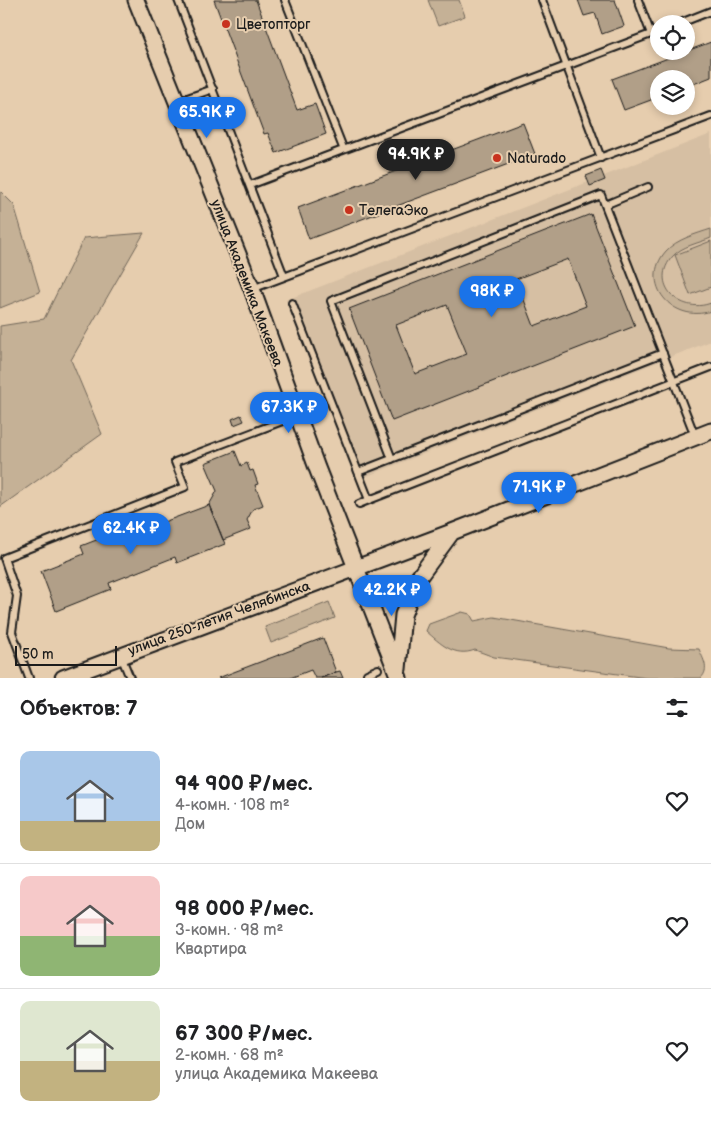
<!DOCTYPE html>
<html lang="ru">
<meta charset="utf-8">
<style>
:root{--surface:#fff;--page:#f6f6f6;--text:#202124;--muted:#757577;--line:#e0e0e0;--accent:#1a73e8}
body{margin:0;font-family:"Balsamiq Sans",sans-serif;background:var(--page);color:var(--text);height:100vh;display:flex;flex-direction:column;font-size:19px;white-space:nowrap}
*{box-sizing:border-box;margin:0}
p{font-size:16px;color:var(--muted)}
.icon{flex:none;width:28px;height:28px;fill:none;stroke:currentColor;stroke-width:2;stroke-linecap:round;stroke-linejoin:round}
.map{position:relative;height:678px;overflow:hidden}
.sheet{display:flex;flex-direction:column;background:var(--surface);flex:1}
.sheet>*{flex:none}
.buttons{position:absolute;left:650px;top:15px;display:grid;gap:10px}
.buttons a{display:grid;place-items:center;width:45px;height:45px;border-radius:50%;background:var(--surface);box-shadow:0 2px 8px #0003;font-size:25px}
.scale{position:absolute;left:15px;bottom:12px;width:102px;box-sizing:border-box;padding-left:5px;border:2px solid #1c1c1c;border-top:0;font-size:14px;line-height:18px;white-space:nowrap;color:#1c1c1c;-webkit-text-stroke:4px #e6cdae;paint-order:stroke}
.price{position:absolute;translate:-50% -42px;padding:0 11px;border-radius:18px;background:var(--accent);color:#fff;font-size:16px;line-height:32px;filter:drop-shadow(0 1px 2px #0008)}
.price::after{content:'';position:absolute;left:50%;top:30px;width:15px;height:11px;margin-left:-8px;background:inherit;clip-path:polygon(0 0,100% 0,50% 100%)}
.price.selected{background:#222;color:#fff}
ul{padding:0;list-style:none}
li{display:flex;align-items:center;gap:15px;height:125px;padding:0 20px}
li+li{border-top:1px solid var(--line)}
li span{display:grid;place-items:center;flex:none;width:140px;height:100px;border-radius:10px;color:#555}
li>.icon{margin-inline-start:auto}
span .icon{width:60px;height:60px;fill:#fffc;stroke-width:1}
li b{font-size:21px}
h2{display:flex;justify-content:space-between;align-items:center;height:60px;padding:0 20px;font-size:21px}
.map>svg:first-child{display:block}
.built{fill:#d6bfa3}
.green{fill:#c5b196;stroke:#706659}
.building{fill:#b19f88;stroke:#1c1c1c;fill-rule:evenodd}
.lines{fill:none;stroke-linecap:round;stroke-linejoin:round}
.service-casing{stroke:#1c1c1c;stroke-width:10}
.tertiary-casing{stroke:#1c1c1c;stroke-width:19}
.service{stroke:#e6cdae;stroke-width:6}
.tertiary{stroke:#e6cdae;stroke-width:15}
.poi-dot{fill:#c8321e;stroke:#e6cdae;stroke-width:2}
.labels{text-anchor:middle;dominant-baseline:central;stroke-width:4;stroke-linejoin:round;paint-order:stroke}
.poi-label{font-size:14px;fill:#1c1c1c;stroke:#e6cdae;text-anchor:start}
.street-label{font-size:14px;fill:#1c1c1c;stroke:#e6cdae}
</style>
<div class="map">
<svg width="711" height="678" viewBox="0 0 711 678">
<rect width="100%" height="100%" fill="#e6cdae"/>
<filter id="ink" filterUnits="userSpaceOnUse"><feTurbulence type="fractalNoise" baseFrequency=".02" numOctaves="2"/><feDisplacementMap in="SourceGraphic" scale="10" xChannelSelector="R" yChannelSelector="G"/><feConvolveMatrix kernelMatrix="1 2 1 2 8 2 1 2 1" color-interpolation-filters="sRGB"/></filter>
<g filter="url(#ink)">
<path class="built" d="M711,134v207l-354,139 -71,-180z"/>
<path class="green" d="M428,0h31l6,16 -27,10z
M0,191l14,14 26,87 -40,16z
M711,229v9c-12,5 -29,8 -38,18 -25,27 7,59 38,47v8c-38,13 -73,-28 -45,-60 11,-12 30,-17 45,-22z
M144,233l-73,127 31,74 -102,73v-181l44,-7 40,-81z
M711,241v46l-21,8 -15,-40z
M329,602l6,16 -64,25 -6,-16z
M462,612l8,2 4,7 20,-4 175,31 30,1c4,10 11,20 2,29h-54l-153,-21 -19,-7c-21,8 -35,-7 -49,-19l3,-7z"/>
<path class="building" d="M214,0h42l41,110 18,-6 11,30 -50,19 -8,-20 -4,1z
M578,0h37l9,26 -22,8 -7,-21 -11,3z
M711,42v35l-25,10v-8h-27v18l-35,13 -12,-31z
M523,123l12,31 -226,85 -11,-31z
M601,170l4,10 -15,6 -4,-10z
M591,214l44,112 -243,95 -43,-112zM568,259l18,47 -52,20 -18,-47zM447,305l20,49 -52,20 -19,-49z
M241,415l3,6 -10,4 -2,-6z
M235,451l6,15 6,-3 3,8 3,-1 5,14 -3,1 8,20 -10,4 -6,11 4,9 -28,11 -14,-35 8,-14 -12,-28z
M209,505l16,39 -48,19 -2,-6 -66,26 2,6 -55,22 -15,-40 43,-17 -3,-8 77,-30 3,7z
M323,638l13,34 -15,6h-6l-4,-8 -21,8h-72z
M340,671l3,7h-22l15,-6z"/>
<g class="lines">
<g class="service-casing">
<path id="service" d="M178,0l106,276
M285,0l58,148
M542,0l59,158
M638,0l13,34
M678,24l33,-13
M176,102l37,-13
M250,185l409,-154
M605,205l43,-18
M252,289l459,-173
M292,303l77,197 342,-133
M392,459l-61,-158 270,-106 94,241
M358,472l305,-119
M359,504l10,-4
M121,656l9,22
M29,678l-17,-46 5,-36 -13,-38 181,-71 -10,-25 123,-47
M369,678l-2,-4 11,-5"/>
</g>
<g class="tertiary-casing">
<path id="tertiary" d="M136,0l116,289 65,179 82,210
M398,669l5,-54 13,-34 36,-49
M63,678l389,-146 259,-101"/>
</g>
<use href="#service" class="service"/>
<use href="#tertiary" class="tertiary"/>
</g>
</g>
<g class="poi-dot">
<circle cx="226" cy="24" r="5"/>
<circle cx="497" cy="158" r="5"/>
<circle cx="349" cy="210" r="5"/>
</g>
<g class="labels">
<g class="poi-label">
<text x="236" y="24">Цветопторг</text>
<text x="507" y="158">Naturado</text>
<text x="359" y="210">ТелегаЭко</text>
</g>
<g class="street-label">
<text transform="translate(247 283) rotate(69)">улица Академика Макеева</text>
<text transform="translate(219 618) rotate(-20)">улица 250-летия Челябинска</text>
</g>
</g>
</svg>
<div class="buttons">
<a><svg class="icon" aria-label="locate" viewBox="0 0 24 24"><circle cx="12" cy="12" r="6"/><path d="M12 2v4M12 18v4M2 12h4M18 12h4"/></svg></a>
<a><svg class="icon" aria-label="layers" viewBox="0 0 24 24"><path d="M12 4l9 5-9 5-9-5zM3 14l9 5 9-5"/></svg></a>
</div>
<div class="scale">50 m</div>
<b class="price" style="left:207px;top:139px">65.9K ₽</b>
<b class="price selected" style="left:416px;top:181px">94.9K ₽</b>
<b class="price" style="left:492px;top:318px">98K ₽</b>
<b class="price" style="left:289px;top:434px">67.3K ₽</b>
<b class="price" style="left:539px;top:514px">71.9K ₽</b>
<b class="price" style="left:131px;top:555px">62.4K ₽</b>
<b class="price" style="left:392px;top:617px">42.2K ₽</b>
</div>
<section class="sheet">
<h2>Объектов: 7<svg class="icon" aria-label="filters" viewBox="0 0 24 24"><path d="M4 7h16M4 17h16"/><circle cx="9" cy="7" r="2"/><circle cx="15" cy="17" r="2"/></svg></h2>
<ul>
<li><span style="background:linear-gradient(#a9c7e8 70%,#c2b280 0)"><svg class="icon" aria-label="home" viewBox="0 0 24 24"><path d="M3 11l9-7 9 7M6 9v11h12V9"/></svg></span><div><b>94 900 ₽/мес.</b><p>4-комн. · 108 m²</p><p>Дом</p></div><svg class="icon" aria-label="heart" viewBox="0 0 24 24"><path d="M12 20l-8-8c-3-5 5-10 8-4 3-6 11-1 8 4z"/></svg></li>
<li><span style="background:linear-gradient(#f6c9c9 60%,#8fb573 0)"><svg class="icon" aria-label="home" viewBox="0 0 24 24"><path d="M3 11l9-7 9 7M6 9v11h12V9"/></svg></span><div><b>98 000 ₽/мес.</b><p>3-комн. · 98 m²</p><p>Квартира</p></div><svg class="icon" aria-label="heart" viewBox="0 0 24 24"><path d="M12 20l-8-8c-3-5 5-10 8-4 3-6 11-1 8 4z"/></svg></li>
<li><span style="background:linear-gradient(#dfe7d0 60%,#c2b280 0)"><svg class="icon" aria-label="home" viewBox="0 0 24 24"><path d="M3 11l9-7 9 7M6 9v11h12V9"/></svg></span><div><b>67 300 ₽/мес.</b><p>2-комн. · 68 m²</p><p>улица Академика Макеева</p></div><svg class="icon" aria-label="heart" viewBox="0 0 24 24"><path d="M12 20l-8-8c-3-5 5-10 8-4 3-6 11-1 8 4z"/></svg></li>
</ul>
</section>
